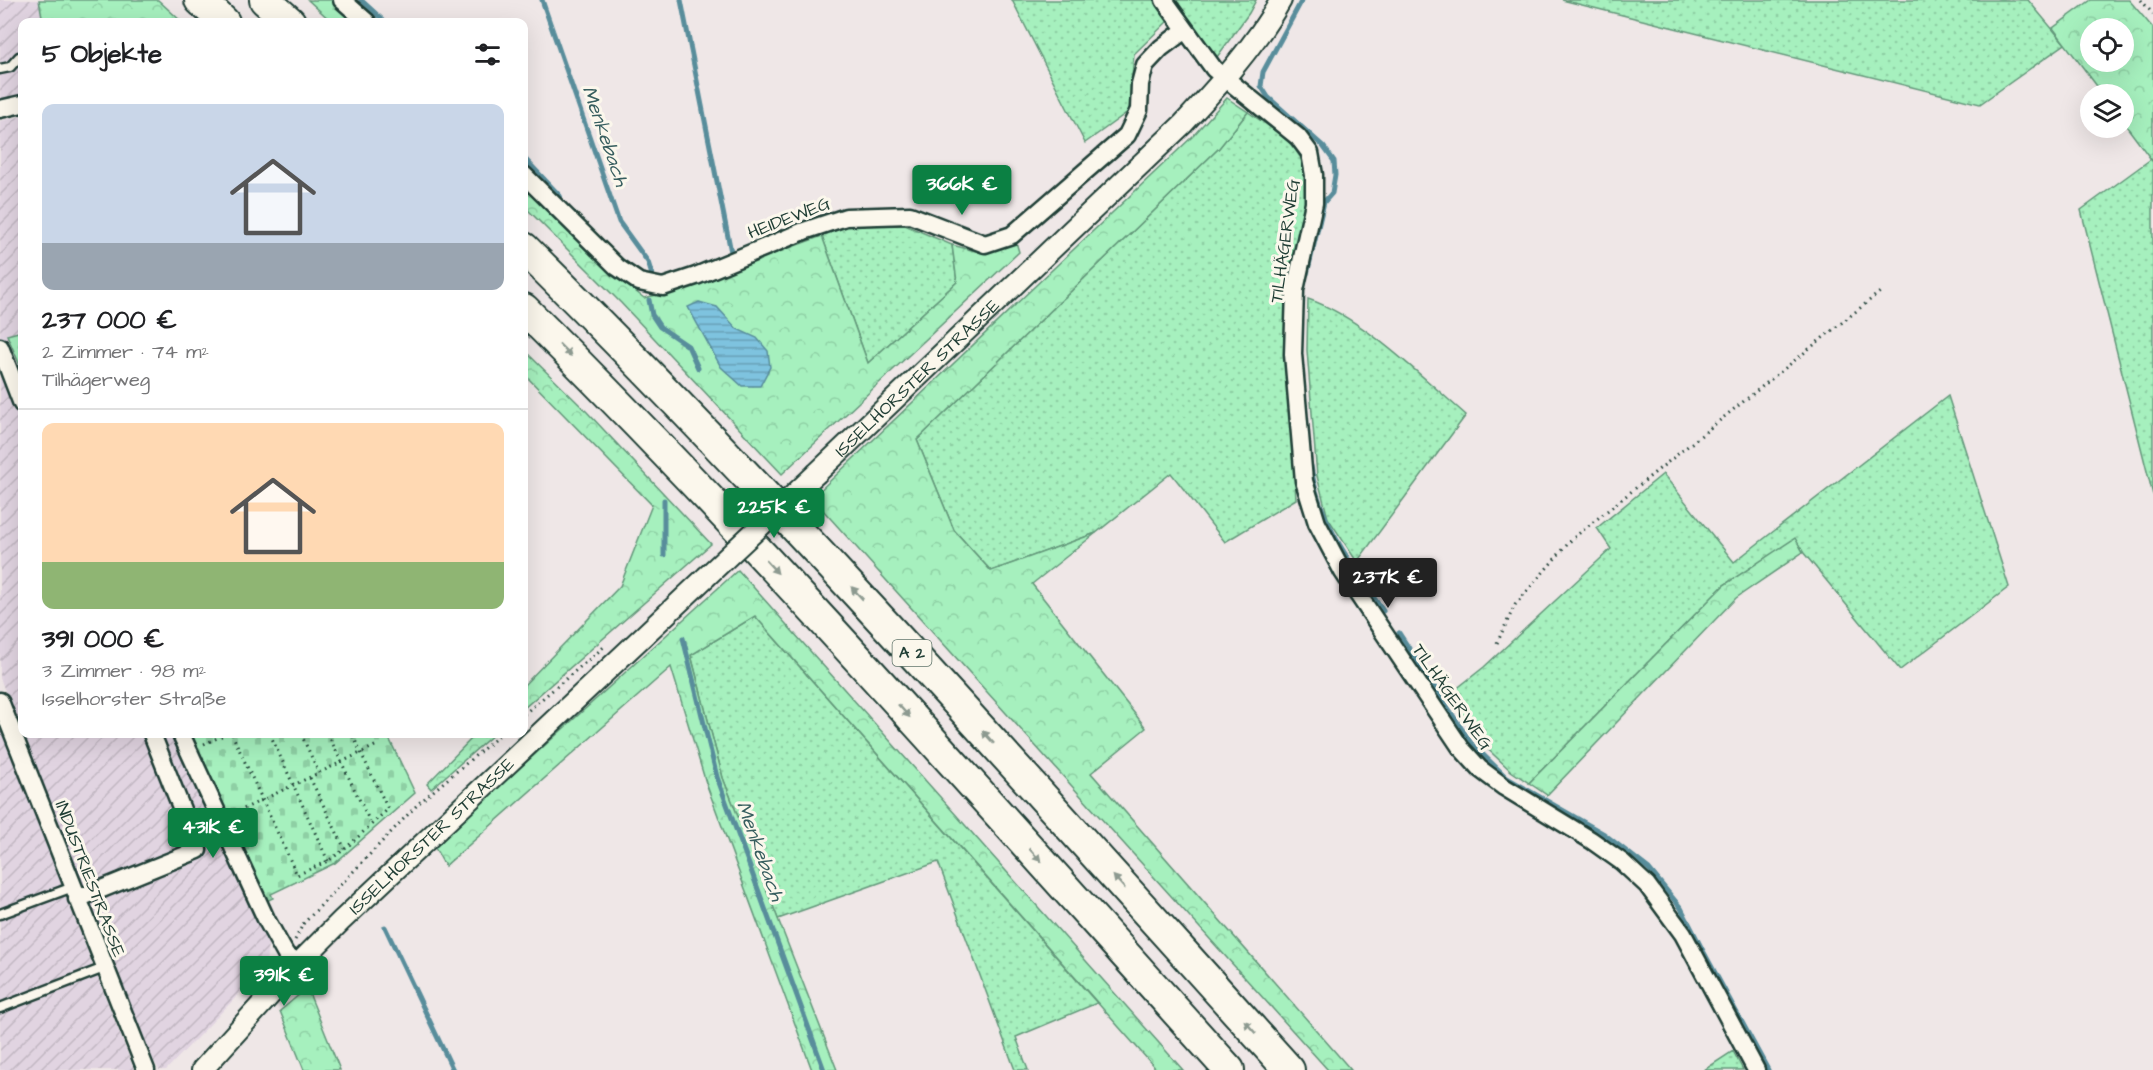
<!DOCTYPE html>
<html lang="de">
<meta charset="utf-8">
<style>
:root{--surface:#fff;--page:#f6f6f6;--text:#202124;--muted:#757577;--line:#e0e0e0;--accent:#0b8043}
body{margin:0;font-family:"Architects Daughter",sans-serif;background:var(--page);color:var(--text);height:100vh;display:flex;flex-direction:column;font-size:22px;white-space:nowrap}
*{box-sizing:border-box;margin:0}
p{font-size:20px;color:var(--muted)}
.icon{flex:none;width:33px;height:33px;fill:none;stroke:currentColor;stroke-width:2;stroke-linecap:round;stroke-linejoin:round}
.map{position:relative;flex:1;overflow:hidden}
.side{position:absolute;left:18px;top:18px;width:510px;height:720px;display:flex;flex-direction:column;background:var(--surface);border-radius:12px;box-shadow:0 6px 24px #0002}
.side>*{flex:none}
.tools{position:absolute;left:2080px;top:18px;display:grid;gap:12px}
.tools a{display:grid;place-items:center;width:54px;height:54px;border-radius:50%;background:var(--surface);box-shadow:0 6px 24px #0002;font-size:30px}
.price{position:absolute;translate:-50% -51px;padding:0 14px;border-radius:6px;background:var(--accent);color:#fff;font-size:20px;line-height:39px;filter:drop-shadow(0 2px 3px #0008)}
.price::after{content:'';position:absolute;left:50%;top:36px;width:18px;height:14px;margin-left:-9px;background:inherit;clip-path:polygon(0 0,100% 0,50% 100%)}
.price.active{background:#222;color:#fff}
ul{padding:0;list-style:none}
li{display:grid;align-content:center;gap:12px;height:318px;padding:0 24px}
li+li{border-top:2px solid var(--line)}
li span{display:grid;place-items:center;height:186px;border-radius:12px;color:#555}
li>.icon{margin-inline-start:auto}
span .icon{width:108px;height:108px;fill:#fffc;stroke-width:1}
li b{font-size:26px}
h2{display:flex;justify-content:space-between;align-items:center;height:72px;padding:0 24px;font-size:26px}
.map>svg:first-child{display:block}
.industrial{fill:url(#industrial-furrows)}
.grass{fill:url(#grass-dots);stroke:#629679;stroke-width:1.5}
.forest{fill:url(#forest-crowns);stroke:#629679;stroke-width:1.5;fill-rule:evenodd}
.cemetery{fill:url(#cemetery-stones);stroke:#629679;stroke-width:1.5}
.water{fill:url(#water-rules);stroke:#588d9b;stroke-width:1.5}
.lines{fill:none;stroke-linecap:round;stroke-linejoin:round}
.stream{stroke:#588d9b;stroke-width:5}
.service-casing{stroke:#1f3d34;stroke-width:13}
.minor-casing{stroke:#1f3d34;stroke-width:21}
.tertiary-casing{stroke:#1f3d34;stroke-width:24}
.motorway-casing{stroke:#1f3d34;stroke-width:34}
.path{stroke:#1f3d34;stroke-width:3;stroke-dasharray:1.5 4.5;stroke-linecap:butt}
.service{stroke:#fbf7ec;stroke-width:8}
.minor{stroke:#fbf7ec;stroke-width:16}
.tertiary{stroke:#fbf7ec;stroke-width:20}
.motorway{stroke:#fbf7ec;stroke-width:30}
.tertiary-bridge-casing{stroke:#1f3d34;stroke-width:24;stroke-linecap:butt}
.tertiary-bridge{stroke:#fbf7ec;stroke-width:20}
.oneway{fill:#8d9a90}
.labels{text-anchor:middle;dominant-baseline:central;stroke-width:6;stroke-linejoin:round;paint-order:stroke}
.shield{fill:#fbf7ec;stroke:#61756b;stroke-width:1.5}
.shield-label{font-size:16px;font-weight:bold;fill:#1f3d34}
.street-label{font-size:18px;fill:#1f3d34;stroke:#fbf7ec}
.water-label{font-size:20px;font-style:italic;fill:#375e5f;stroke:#fbf7ec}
</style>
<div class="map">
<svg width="2153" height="1070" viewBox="0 0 2153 1070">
<defs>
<pattern id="industrial-furrows" width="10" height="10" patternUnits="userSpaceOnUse" patternTransform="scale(1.5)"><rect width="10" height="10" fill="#e1d4e1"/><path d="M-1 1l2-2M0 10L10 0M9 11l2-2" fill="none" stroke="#c1b7c2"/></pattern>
<pattern id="grass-dots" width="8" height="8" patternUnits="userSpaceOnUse" patternTransform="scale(1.5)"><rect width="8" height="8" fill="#a6f0be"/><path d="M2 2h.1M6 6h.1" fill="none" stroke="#8ecfa4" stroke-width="1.8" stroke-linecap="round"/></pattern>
<pattern id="forest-crowns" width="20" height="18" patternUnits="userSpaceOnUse" patternTransform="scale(1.5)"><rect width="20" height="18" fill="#a6f0be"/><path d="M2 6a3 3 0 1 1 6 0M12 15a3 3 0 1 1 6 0" fill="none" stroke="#8ecfa4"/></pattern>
<pattern id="cemetery-stones" width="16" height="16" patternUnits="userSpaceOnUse" patternTransform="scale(1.5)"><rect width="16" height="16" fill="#a6f0be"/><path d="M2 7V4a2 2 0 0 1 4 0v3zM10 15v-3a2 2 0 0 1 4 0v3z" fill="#8ecfa4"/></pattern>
<pattern id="water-rules" width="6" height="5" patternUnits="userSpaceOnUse" patternTransform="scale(1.5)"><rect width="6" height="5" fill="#7ec3df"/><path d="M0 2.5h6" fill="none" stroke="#67a0b6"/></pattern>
</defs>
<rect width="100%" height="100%" fill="#efe7e7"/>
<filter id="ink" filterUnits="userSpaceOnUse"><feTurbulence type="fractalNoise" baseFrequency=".0167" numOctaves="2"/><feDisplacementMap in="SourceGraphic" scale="12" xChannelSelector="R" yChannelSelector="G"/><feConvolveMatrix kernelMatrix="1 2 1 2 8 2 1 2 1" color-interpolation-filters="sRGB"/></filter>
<g filter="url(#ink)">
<path class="industrial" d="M0,0h39l4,22h-21v75l-22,5z
M22,116v215l-15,4 15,35v364h154l80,172 12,36 -2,24 -100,104h-7l-17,-31 -142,-361v-557z
M0,728l134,342h-134z"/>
<path class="grass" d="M1012,0h145l13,19 -36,35 -5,57 -44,32z
M1171,0h85l-7,13 -32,44 -15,-9z
M1562,0h466l37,44 -85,60z
M1248,112c30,21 48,28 61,64l-23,177 10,146 -71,43 -54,-69 -75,60 -105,38 -37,-41 -37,-90 302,-292z
M2151,159l2,3v333l-72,-285z
M849,225h56l47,20 5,37 -89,81 -46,-127z
M1308,299c54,18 114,78 158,116l-109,147 -29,-44 -11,-42 -10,-126z
M1948,396l61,191 -109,83 -97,-118 -8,-13 -71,46 -195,198 -18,-12 -35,-33 -26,-44 34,-27 127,-118 -14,-21 66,-54 71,88z
M755,616l342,387 -81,34 12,33h-13l-77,-208 -160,57 -55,-141 -32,-123z
M1733,1051l10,19h-39z"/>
<path class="forest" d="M39,0h119l24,22h-139z
M308,0h25l24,22h-25z
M2091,0h38l24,28v134l-29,-39v-29h-21l-50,-66zM2091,28h33v34h-33z
M1227,98l21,14 -29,36 -302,292 37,90 37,41 105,-38 -64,51 114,144 -55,45 260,297h-23l-516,-572 381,-362z
M524,183l85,88 35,27 21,-5 157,-57 46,127 89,-81 -5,-37 31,8 33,-11 3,10 -237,222 -161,-171 -97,-97z
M22,331v39l-15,-35z
M524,350l63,62 124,132 -187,164v-23l96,-99 32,-81 -128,-131z
M1795,538l8,14 -67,46 -189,197 -18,-12 195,-198z
M738,570l445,500h-26l-402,-454 -64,39 32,123 114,292h-25l-106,-287 -35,-116 -226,199 -11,-20z
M476,734h18l-63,55 -4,-5z
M307,988l33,82h-36l-24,-59z"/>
<path class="cemetery" d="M176,734h211l28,59 -80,70 -64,31 2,4 -17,8z"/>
<path class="water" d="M699,302l18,5 20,22 20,9 11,13 2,16 -10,19h-18l-21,-19 -33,-60z"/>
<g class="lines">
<path class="stream" d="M361,0l24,22
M542,0l77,222 29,40 4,13
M681,0l50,252
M1302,0l-39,72 -2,14 7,11 55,49 11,15 1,14 -3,18 -8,9 -17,72
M524,158l36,38
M649,300l3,15 8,12 28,19 10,22
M1311,466c7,56 41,99 72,145
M664,500v55
M1399,633l72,110 36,35 97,56 45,35 32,39 21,41 66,121
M683,638l34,139 107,293
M385,927l68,143"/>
<g class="service-casing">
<path id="service" d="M0,69l10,-2 9,-10
M0,914l73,-27
M0,1008l104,-40"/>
</g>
<g class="minor-casing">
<path id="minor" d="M342,0l25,22
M1164,0l50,69 84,68 12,16 4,22v28l-19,87 -2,64 11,127 13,42 26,49 118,176 19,21 24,18 87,53 31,22 25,23 36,49 73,136
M0,109l22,-5
M524,175l93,92 22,15 24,5 33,-11 108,-45 42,-14 64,-2 75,29 27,-9 115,-100 12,-25 1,-26 5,-19 16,-17 24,-18
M0,347l22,57
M0,701l146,369
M181,734l85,185 20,36 12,9
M77,899l121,-49 -46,-116"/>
</g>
<g class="tertiary-casing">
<g id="tertiary">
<path id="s1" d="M817,473l366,-349c36,-39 72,-78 98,-124"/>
<path id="s2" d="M202,1070l96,-106 43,-43 365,-344"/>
</g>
</g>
<g class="motorway-casing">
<path id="motorway" d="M200,0l24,22
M265,0l25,22
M524,248c266,263 514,544 765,822
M524,309c245,243 473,504 705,761"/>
</g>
<path class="path" d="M2141,0l12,14
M1497,643l18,-38 57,-66 308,-247
M524,714l81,-68
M232,734l65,141 31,-14 17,-12 43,-40 -36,-75
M270,734l58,127
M301,734l18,39
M328,734l43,90
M204,744l22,-10
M310,778l35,71
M233,814l144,-69
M295,940l8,-16 116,-121 82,-69"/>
<use href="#service" class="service"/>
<use href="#minor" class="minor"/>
<use href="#tertiary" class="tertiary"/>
<use href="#motorway" class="motorway"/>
<g class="tertiary-bridge-casing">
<path id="tertiary-bridge" d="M706,577l111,-104"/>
</g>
<use href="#tertiary-bridge" class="tertiary-bridge"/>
</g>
<defs><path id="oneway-solid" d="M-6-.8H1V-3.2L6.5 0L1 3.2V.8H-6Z" transform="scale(1.5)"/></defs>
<g class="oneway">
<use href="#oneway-solid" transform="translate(565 350) rotate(45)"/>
<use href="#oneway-solid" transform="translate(772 567) rotate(47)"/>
<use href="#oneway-solid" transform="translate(857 593) rotate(-133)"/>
<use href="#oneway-solid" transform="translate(904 711) rotate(48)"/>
<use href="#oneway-solid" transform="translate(988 737) rotate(-132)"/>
<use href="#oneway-solid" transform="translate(1035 855) rotate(48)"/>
<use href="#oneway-solid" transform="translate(1119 882) rotate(-132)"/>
<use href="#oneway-solid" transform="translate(1250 1027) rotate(-132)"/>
</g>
</g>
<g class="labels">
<rect class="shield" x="892.5" y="640" width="39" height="26" rx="4.5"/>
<g class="shield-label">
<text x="912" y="653">A 2</text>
</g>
<g class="street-label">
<text transform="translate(789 218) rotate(-21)">HEIDEWEG</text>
<text transform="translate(1285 241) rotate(-82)">TILHÄGERWEG</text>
<text stroke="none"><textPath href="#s1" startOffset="138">ISSELHORSTER STRASSE</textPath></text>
<text transform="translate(1452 697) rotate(55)">TILHÄGERWEG</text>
<text stroke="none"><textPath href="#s2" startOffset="328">ISSELHORSTER STRASSE</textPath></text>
<text transform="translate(90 879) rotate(69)">INDUSTRIESTRASSE</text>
</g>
<g class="water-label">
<text transform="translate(605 136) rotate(71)">Menkebach</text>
<text transform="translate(760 851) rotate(70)">Menkebach</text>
</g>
</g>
</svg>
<div class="tools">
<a><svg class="icon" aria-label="locate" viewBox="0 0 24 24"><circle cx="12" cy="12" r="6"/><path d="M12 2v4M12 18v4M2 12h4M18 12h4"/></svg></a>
<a><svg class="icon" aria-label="layers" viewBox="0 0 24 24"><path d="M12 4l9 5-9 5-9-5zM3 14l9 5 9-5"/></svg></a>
</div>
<b class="price" style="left:962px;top:216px">366K €</b>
<b class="price" style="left:774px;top:539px">225K €</b>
<b class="price active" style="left:1388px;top:609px">237K €</b>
<b class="price" style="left:213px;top:859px">431K €</b>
<b class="price" style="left:284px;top:1007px">391K €</b>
<section class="side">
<h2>5 Objekte<svg class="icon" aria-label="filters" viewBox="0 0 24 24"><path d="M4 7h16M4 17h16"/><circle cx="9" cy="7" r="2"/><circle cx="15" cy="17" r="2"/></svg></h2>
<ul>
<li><span style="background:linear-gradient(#c9d6e8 75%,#9aa5b1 0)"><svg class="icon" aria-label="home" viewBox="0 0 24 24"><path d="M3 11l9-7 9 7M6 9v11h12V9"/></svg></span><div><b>237 000 €</b><p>2 Zimmer · 74 m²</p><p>Tilhägerweg</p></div></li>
<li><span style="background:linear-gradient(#ffd9b3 75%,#8fb573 0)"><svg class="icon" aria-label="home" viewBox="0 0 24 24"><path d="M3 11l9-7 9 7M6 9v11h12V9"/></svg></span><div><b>391 000 €</b><p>3 Zimmer · 98 m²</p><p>Isselhorster Straße</p></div></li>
</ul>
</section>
</div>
